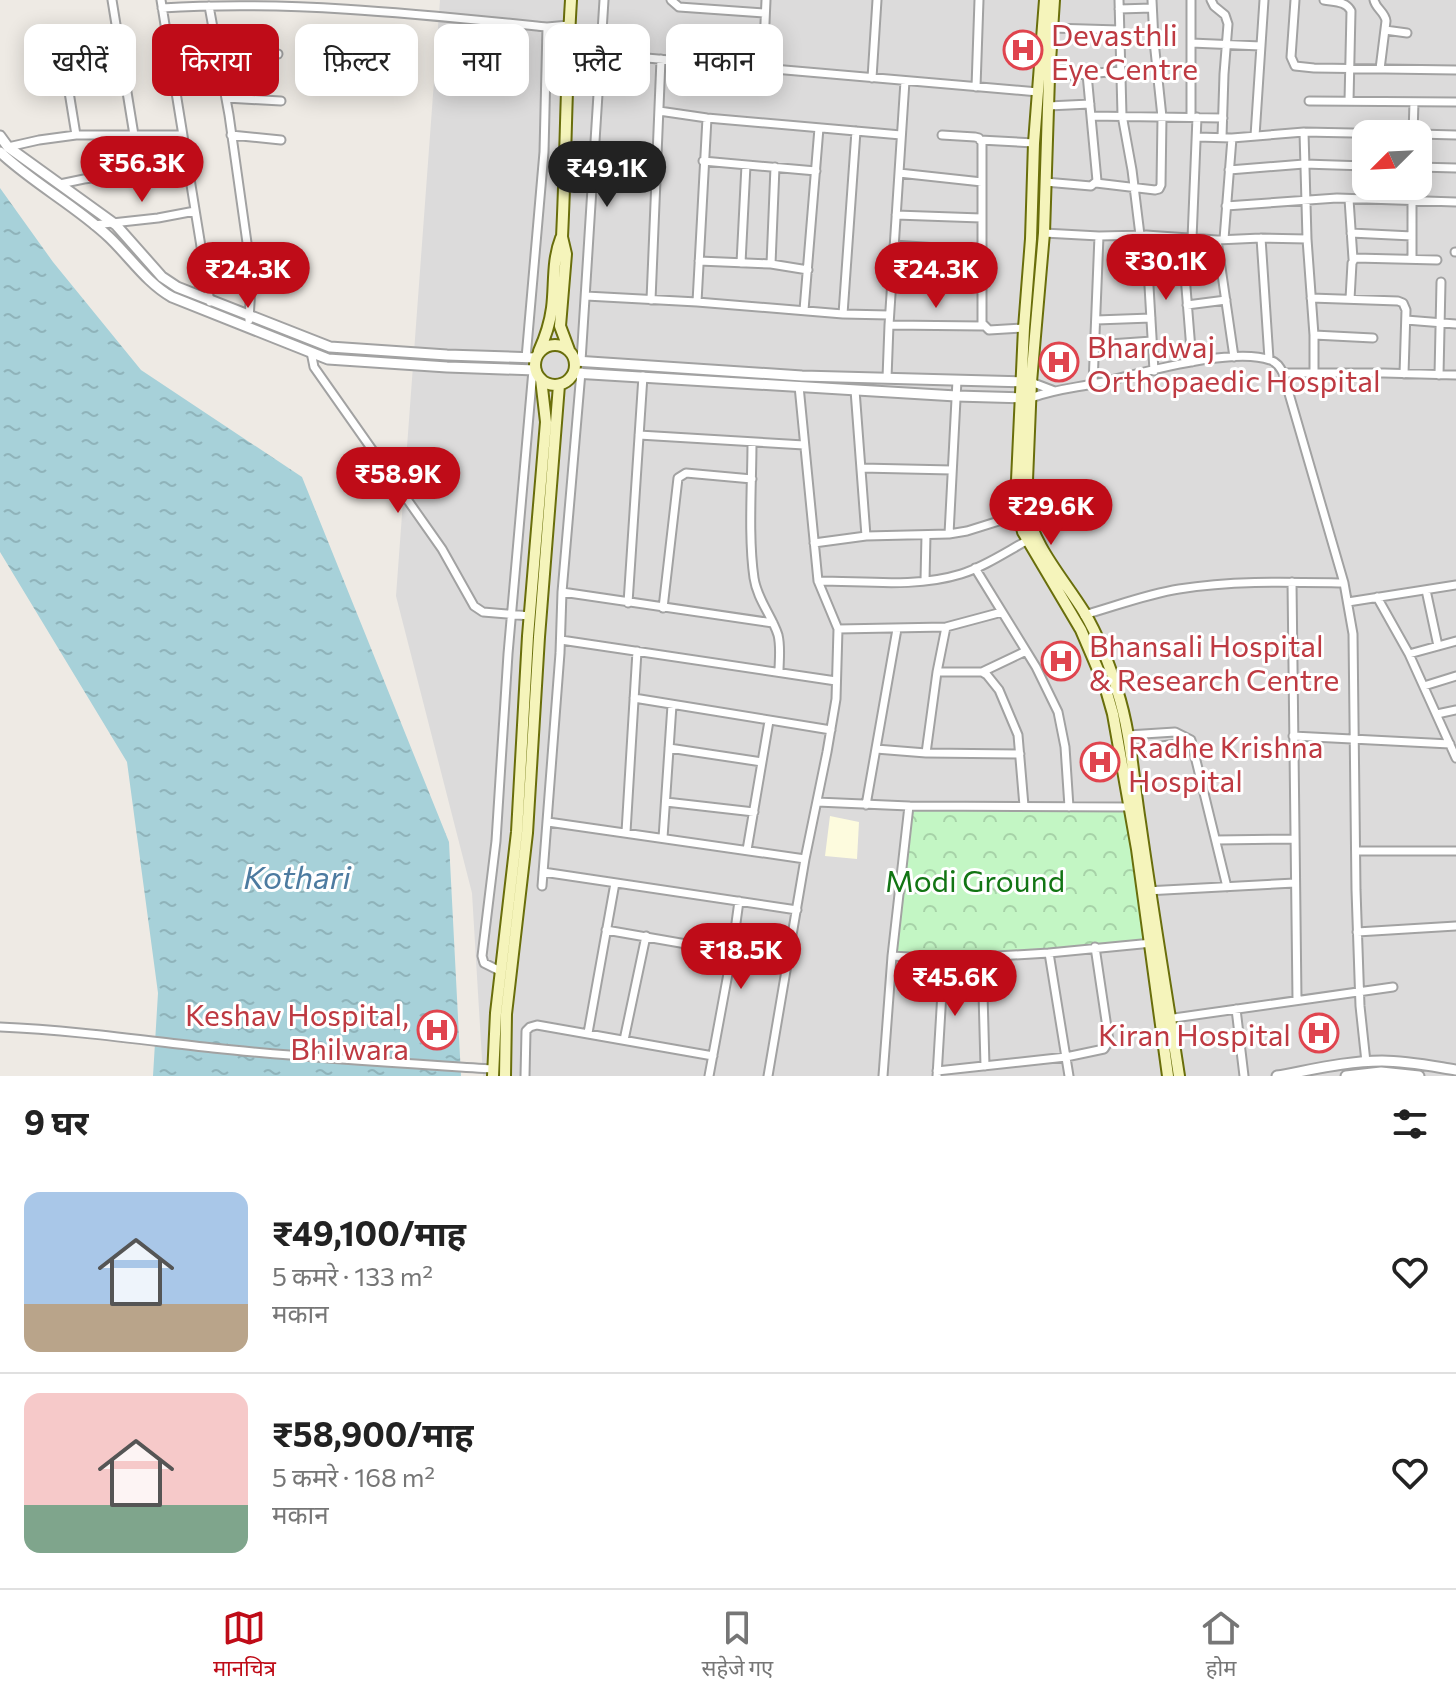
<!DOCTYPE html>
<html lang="hi">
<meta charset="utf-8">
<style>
:root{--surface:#fff;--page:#f2f2f2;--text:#222;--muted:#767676;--line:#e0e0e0;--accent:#bf0c18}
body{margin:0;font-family:Commissioner,"Noto Sans Devanagari",sans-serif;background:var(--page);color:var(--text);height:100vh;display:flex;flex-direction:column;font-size:30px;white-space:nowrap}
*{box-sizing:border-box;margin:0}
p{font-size:26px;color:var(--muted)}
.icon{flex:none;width:44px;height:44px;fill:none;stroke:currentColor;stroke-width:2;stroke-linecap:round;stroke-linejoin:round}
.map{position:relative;height:1076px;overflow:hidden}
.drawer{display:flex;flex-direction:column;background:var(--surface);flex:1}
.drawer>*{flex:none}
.hud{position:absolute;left:24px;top:24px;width:800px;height:72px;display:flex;gap:16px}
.needle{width:52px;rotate:246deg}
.fabs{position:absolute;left:1352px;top:120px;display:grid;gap:16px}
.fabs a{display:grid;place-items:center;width:80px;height:80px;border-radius:16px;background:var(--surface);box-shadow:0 4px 20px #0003;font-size:40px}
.price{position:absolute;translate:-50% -68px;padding:0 18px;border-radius:28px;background:var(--accent);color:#fff;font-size:26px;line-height:52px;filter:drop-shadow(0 2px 4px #0008)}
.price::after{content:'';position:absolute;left:50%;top:48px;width:24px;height:18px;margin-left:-12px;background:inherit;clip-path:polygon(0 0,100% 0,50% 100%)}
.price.active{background:#222;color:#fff}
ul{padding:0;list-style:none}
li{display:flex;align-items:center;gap:24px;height:200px;padding:0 24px}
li+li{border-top:2px solid var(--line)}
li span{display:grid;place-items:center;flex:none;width:224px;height:160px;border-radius:16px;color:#555}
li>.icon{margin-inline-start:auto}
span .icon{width:96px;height:96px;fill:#fffc;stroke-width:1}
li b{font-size:34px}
h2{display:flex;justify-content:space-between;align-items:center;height:96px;padding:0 24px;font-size:34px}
.pill{padding:0 28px;border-radius:16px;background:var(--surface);box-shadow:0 4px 20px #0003;font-size:28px;line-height:72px}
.pill.active{background:var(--accent);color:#fff}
.tab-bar{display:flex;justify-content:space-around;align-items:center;height:112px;border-top:2px solid var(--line);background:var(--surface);font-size:22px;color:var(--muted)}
.tab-bar a{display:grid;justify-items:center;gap:4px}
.tab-bar .active{color:var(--accent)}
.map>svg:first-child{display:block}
.residential{fill:#dcdbdb;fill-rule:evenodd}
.education{fill:#fdfbde}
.park{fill:url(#park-crowns)}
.water{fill:url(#water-ripples)}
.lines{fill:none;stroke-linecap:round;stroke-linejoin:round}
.minor-casing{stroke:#a2a2a2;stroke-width:11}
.tertiary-casing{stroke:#a2a2a2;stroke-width:13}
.secondary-casing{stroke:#696e0b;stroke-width:14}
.minor{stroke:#fff;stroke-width:7}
.tertiary{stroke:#fff;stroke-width:9}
.secondary{stroke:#f5f4bb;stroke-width:10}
.labels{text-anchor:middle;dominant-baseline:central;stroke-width:6;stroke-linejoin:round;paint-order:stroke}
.health-label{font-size:30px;fill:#be3a42;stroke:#fff;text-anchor:start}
.park-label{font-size:30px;fill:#127514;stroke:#fff}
.water-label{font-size:32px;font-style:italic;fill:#4d7ba0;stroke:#fff}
</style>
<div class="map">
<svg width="1456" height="1076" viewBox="0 0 1456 1076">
<defs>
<pattern id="park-crowns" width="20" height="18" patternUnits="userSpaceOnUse" patternTransform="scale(2)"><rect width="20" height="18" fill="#c3f6c4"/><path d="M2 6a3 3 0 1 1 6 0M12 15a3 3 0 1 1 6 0" fill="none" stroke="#a7d2a8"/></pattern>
<pattern id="water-ripples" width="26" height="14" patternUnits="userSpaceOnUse" patternTransform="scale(2)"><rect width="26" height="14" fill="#a7d1d9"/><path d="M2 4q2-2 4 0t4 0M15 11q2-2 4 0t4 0" fill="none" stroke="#8fb3ba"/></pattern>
</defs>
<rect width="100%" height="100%" fill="#eeeae4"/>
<path class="residential" d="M440,0h1016v1076h-973l-11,-183 -76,-297zM1366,134h52v52h-52z"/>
<path class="education" d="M830,816l29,6 -2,37 -32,-3z"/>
<path class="park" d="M909,806l217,1 24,136 -258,13z"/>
<path class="water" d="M0,188l53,74 88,108 161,107 147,365 12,234h-308l5,-83 -31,-231 -127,-210z"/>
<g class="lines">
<g class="minor-casing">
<path id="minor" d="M112,0l22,135
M161,0l49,302
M671,0l8,7 86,6
M1119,0l3,115 10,55 8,65
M1191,0v117
M1211,0l3,6 11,9 3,9 -4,50 -2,63
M1295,0l-4,57 4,9 19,2 142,2
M1324,0c10,2 22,1 27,11l-2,90
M1374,0c2,9 11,12 12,21l-6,48
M209,6l20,109 21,149 1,22 -2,34
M162,8c128,-8 257,6 385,19l22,-2
M1119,9l33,-1
M1052,28l67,2
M1385,30l22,3
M1191,43l70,3
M567,47l34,7 437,38
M217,50l61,4
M63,55l13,80
M763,68l3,-68
M1049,77l72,-6
M872,78l5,-78
M67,79l56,-9
M976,87l3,-87
M226,98l55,3
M1309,101l147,1
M1048,106l42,-2
M659,111l48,7 194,17
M1091,116l132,2
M1304,132l3,107
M1413,134l1,-32
M1418,134l38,1
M231,135l50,5
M942,135l33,2 4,1 3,5v180l7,7 35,-2
M1255,136l9,-136
M1197,137l35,1 72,-6 97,2
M980,140l54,3
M8,147l31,-7 37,-5h106
M703,161l113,10
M1418,167l38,1
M1229,170l75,-6 62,2
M899,173l83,9
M1045,182l46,4 6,-5 -10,-107
M1096,183l59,7 4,-1 2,-4 1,-68 -8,-76 -2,-41
M60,184l24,-5 104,-13
M1349,199l4,60
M1226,206l111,-8 119,4
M896,215l85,3
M94,225l64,-7 37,-7
M1044,233l55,3 47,-1 71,5 44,-2 46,1 7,96v37
M1351,233l61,3
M1146,235l8,136
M1182,238l10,124
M1261,238l8,121
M1192,239l5,-122
M1224,239l8,-101
M1217,240l17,117
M894,245l87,6
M1455,252h1
M1412,259v-73
M699,261l72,3 37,6
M741,263l5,-98
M771,264l4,-97
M892,277l89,8
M586,296l111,6 146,12 46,1
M1311,298l87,3 5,2 3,7 -2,64
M1350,299l2,-36 3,-5 82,2
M651,300l10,-241
M697,302l10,-184
M1187,305l39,-5
M804,310l15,-182
M843,314l13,-183
M1096,320l55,-2
M1406,320l50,4
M889,325l94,1
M1314,335l59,3
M1095,345l57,-4
M311,352l3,15 128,182 32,57 9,6 47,4
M526,358l18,-206 3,-125
M581,361l23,-361
M1283,373h101l72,2
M1439,375l2,-93
M887,378l2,-53 16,-244
M1031,382l21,8
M1093,384l6,-148
M855,390l11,146
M1031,398c24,-9 43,-10 67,-15 41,-9 135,-37 172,-23 7,2 10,7 13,13l61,210 9,51 3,256 4,116 6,56
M639,435l165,10
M752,442c0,42 -4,94 2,136 3,21 18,38 24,57 3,12 1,25 1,37
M861,468l91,2
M949,534l8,-154
M814,543l52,-7 83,-2 18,-3 51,-16
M975,568l61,99 22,45 7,35 4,60
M925,580l1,-45
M818,581c46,0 98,7 143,-7 23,-7 45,-22 67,-34
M1292,582l5,418
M1426,590l12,56
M562,592l211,31
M1377,597l32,57 47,104
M1348,602l108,-17
M628,603l15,-227
M663,608l15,-130 8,-5 66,6
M1084,615c32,-9 63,-21 95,-26 54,-9 111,-7 165,-6
M838,629l108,-2 56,-15
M561,640l275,41
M1409,654l47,-13
M937,672h45l5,3 12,15 19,45 6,71
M982,672l44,-21
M1424,686l32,-10
M634,698l197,32
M1437,714l19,-4
M1128,735l47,-3 16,8 36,147
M1293,736l157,8
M669,748l93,14
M876,749l50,4 94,1
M1130,750l47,-6 7,-7
M926,753l11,-81 9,-45
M666,802l88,10
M817,802l92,4 223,1
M866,805l31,-176
M548,822l257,37
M626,832l11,-181
M663,838l9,-133
M1216,840l79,-1
M747,850l22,-129
M1356,851h100
M543,872l254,38
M542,886l18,-233 2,-61 19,-220
M1146,891l149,-8
M606,930l126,22
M1357,932l99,-6
M1049,953l20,123
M892,956l52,3 105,-6 103,-10
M982,957l3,109
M500,971l-16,-8 -2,-7 14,-115 12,-187 25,-284
M1236,1009l8,67
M1167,1019l226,-32
M0,1027c71,3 142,13 213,21 93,10 187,15 280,21
M588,1033l27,-150
M624,1040l22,-104
M937,1071l129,-14 38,-8 5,-8 -14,-94
M525,1076l1,-45 4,-4 7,-2 176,31
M709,1076l23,-124 7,-51
M768,1076l37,-217 22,-107 9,-53 2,-70 -20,-48 -19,-195
M883,1076l9,-120 17,-150
M937,1076l7,-117"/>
</g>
<g class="tertiary-casing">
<path id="tertiary" d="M0,136l8,11 108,78 46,52 15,10 153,60 117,8 89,3
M0,152c34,32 75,53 109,85 21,20 38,46 63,60l156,62 119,8 89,3
M575,361l227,15 225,6
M574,373l382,23 72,2
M1277,1076c34,-6 70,-15 105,-15 25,0 49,5 74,9
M1346,1076l35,-4 38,4"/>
</g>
<g class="secondary-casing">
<path id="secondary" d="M1045,0l-11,143 -3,96 -7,89 -8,174 7,30 58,98 24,56 8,28 24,135 31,227
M1054,0l-5,77 -5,156 -13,149 -5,123c6,40 37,73 58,107 13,22 26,53 33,78 14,43 16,88 23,132 12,85 26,169 39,254
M535 365a20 20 0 1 1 40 0a20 20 0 1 1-40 0Z
M569,350l-9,-24 6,-72 -4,-17c4,-79 4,-158 9,-237
M539,351c6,-13 11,-28 13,-43 3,-23 0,-47 9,-70
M493,1076l3,-63 21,-181 11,-196 18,-214 -5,-43
M505,1076l1,-62 21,-181 12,-196 20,-252"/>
</g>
<use href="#minor" class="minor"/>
<use href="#tertiary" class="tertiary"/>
<use href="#secondary" class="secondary"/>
</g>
<defs>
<g id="hospital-ring" transform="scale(2)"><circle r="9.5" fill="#fff" stroke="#e0444e" stroke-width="1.5"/><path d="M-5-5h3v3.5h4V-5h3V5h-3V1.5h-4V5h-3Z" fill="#e0444e"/></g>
</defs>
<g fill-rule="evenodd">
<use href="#hospital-ring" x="1023" y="50"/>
<use href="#hospital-ring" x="1059" y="362"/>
<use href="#hospital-ring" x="1061" y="661"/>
<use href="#hospital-ring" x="1100" y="762"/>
<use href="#hospital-ring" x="437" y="1030"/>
<use href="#hospital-ring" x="1319" y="1033"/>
</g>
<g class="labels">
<g class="health-label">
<text x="1051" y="33">Devasthli<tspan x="1051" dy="34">Eye Centre</tspan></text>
<text x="1087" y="345">Bhardwaj<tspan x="1087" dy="34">Orthopaedic Hospital</tspan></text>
<text x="1089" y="644">Bhansali Hospital<tspan x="1089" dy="34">&amp; Research Centre</tspan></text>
<text x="1128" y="745">Radhe Krishna<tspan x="1128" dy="34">Hospital</tspan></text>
<text x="409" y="1013" text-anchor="end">Keshav Hospital,<tspan x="409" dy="34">Bhilwara</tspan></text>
<text x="1291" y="1033" text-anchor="end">Kiran Hospital</text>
</g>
<g class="park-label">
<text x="975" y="879">Modi Ground</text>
</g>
<g class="water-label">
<text x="297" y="876">Kothari</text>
</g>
</g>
</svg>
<div class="fabs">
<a><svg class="needle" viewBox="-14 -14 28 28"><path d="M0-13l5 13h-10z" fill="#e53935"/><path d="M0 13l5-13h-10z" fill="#767676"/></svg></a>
</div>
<b class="price" style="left:142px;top:204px">₹56.3K</b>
<b class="price active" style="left:607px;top:209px">₹49.1K</b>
<b class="price" style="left:1166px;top:302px">₹30.1K</b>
<b class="price" style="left:248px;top:310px">₹24.3K</b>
<b class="price" style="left:936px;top:310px">₹24.3K</b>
<b class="price" style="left:398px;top:515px">₹58.9K</b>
<b class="price" style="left:1051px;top:547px">₹29.6K</b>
<b class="price" style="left:741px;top:991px">₹18.5K</b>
<b class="price" style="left:955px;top:1018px">₹45.6K</b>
<div class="hud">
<a class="pill">खरीदें</a>
<a class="pill active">किराया</a>
<a class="pill">फ़िल्टर</a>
<a class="pill">नया</a>
<a class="pill">फ़्लैट</a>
<a class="pill">मकान</a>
</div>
</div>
<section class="drawer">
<h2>9 घर<svg class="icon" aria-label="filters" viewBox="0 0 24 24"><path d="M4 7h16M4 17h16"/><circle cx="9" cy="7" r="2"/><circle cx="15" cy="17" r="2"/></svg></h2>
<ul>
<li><span style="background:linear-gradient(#a9c7e8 70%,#b9a48a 0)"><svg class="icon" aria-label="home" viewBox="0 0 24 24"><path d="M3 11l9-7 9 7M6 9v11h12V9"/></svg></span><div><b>₹49,100/माह</b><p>5 कमरे · 133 m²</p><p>मकान</p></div><svg class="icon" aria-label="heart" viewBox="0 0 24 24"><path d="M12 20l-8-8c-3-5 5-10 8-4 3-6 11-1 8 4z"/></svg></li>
<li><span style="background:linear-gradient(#f6c9c9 70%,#7fa58c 0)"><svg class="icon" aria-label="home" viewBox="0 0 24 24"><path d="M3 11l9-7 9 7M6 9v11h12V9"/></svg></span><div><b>₹58,900/माह</b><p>5 कमरे · 168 m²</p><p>मकान</p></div><svg class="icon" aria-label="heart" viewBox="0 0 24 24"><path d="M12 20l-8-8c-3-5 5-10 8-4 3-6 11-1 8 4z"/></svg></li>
</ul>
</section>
<nav class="tab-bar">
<a class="active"><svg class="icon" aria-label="map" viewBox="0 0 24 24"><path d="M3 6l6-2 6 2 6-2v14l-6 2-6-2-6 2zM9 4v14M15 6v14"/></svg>मानचित्र</a>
<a><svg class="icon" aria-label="saved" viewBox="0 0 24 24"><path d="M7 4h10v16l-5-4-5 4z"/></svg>सहेजे गए</a>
<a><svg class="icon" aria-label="home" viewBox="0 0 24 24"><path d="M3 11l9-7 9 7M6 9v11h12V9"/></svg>होम</a>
</nav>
